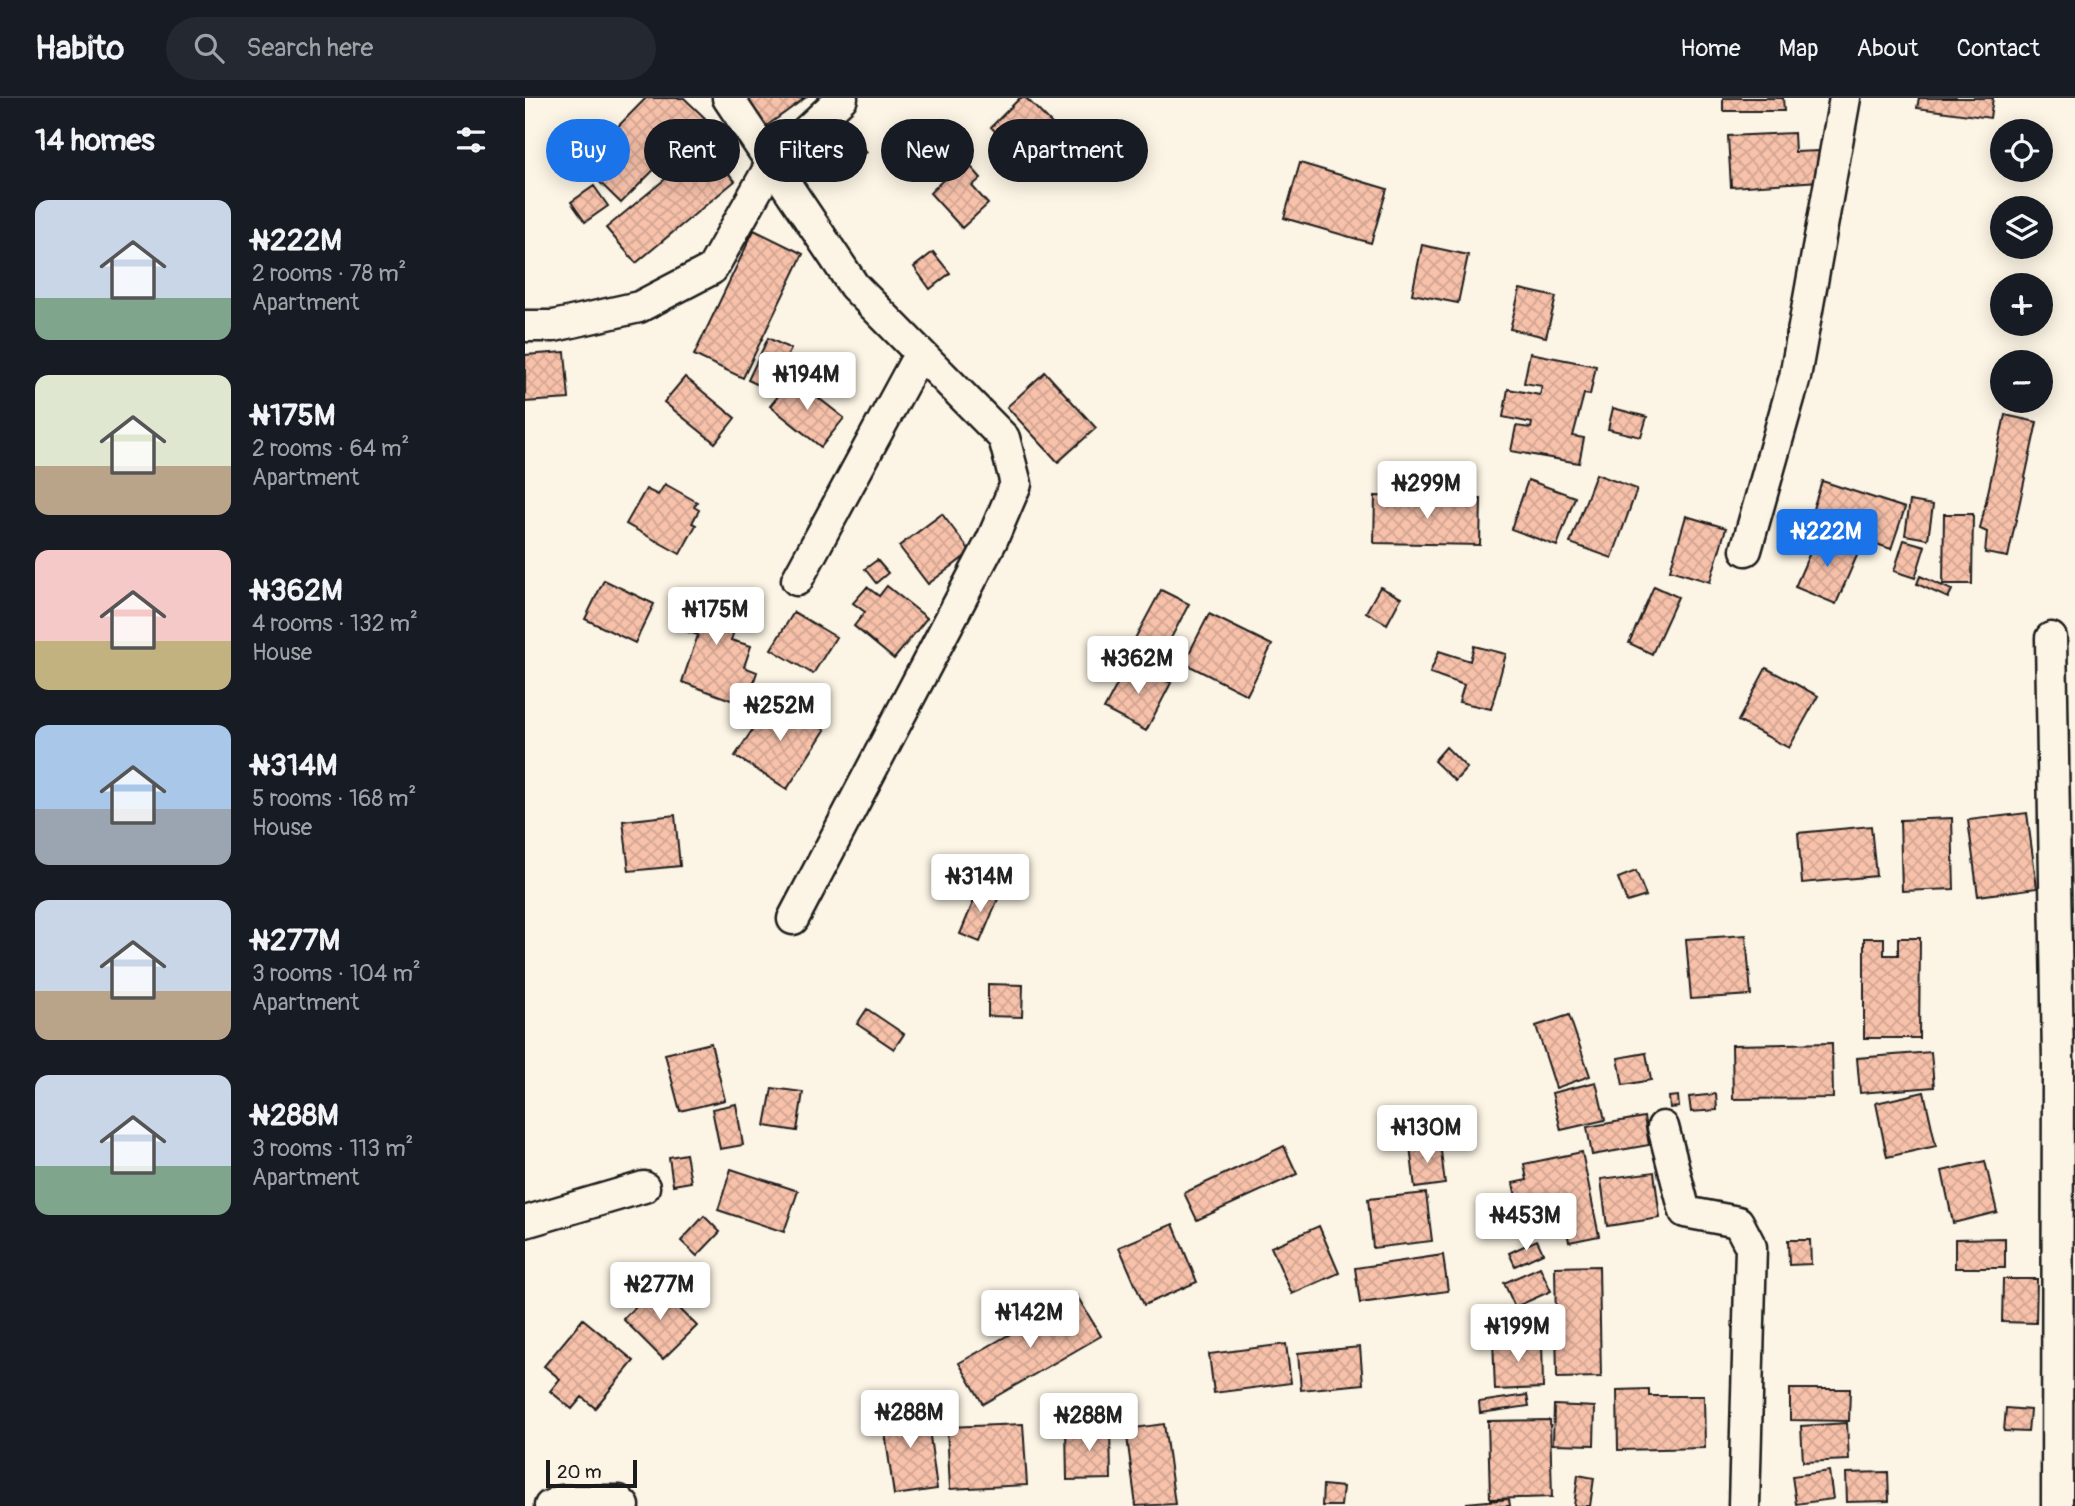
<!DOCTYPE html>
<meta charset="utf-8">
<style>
:root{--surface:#171b24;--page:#242831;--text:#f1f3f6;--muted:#9ea1a6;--line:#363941;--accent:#1a73e8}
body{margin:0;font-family:Pangolin,sans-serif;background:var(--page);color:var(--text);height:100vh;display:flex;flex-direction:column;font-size:26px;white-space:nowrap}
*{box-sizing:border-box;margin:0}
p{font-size:23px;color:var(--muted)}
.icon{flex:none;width:38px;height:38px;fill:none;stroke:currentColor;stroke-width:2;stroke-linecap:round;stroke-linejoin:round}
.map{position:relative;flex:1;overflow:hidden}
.drawer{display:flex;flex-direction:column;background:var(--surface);width:525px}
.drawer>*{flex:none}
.guide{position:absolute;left:21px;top:21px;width:665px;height:63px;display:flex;gap:14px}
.buttons{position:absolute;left:1465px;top:21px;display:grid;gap:14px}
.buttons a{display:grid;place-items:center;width:63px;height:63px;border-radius:50%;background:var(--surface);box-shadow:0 4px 18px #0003;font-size:35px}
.scale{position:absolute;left:21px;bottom:18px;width:91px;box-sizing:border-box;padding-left:7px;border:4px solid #1c1c1c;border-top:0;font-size:19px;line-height:24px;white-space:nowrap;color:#1c1c1c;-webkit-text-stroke:5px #fcf5e5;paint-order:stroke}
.price{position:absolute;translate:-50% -60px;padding:0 16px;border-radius:7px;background:#fff;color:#222;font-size:23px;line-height:46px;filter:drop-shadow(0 2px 4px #0008)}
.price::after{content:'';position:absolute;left:50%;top:42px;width:21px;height:16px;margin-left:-10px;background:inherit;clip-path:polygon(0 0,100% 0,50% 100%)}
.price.current{background:var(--accent);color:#fff}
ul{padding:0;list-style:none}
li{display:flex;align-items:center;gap:21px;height:175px;padding:0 35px}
li span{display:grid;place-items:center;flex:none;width:196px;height:140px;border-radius:14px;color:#555}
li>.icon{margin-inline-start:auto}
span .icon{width:84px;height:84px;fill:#fffc;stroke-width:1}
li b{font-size:30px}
h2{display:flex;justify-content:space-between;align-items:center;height:84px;padding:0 35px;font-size:30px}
.tag{padding:0 24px;border-radius:32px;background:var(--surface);box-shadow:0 4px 18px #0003;font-size:24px;line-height:63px}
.tag.current{background:var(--accent);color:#fff}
header{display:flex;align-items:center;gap:42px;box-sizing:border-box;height:98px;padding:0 35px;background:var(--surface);border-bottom:2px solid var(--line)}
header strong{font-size:33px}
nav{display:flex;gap:38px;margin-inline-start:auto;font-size:24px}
.search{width:490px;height:63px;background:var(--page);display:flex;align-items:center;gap:18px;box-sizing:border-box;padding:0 24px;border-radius:38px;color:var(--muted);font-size:26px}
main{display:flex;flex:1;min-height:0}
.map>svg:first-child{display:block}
.building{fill:url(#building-cross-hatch);stroke:#1c1c1c;stroke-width:2}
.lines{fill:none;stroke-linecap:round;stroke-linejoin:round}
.street-casing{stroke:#1c1c1c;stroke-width:35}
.street{stroke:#fcf5e5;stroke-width:30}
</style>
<header>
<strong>Habito</strong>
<div class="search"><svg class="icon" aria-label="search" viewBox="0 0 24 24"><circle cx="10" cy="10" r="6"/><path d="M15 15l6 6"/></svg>Search here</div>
<nav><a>Home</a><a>Map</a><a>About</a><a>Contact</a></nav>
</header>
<main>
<section class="drawer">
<h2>14 homes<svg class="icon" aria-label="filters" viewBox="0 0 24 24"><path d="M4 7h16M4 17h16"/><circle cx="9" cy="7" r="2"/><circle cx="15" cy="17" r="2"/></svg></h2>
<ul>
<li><span style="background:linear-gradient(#c9d6e8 70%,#7fa58c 0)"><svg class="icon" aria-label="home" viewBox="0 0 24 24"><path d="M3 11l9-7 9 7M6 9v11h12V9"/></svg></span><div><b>₦222M</b><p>2 rooms · 78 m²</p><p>Apartment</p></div></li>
<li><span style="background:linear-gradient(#dfe7d0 65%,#b9a48a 0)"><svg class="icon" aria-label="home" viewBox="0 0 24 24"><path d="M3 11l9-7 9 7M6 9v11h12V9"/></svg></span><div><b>₦175M</b><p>2 rooms · 64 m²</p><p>Apartment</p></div></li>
<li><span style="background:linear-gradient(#f6c9c9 65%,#c2b280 0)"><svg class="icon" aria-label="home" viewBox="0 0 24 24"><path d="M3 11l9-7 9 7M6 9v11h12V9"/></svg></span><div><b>₦362M</b><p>4 rooms · 132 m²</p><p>House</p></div></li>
<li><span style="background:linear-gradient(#a9c7e8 60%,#9aa5b1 0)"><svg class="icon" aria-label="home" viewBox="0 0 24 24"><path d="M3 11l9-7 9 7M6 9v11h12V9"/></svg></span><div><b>₦314M</b><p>5 rooms · 168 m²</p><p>House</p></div></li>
<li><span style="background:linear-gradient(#c9d6e8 65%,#b9a48a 0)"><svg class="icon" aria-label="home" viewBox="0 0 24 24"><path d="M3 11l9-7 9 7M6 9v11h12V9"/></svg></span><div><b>₦277M</b><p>3 rooms · 104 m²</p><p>Apartment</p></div></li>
<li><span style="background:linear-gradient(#c9d6e8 65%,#7fa58c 0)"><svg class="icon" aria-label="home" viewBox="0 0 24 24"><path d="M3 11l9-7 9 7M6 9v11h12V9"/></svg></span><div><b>₦288M</b><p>3 rooms · 113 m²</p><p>Apartment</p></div></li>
</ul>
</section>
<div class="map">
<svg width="1550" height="1408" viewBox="0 0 1550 1408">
<defs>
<pattern id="building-cross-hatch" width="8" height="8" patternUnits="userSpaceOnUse" patternTransform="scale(1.75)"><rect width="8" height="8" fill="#f7c1aa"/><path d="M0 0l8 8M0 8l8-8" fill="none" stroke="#d3a592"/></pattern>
</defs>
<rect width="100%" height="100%" fill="#fcf5e5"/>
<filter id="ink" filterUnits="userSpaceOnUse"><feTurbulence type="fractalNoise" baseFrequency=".0143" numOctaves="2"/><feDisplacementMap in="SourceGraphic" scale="14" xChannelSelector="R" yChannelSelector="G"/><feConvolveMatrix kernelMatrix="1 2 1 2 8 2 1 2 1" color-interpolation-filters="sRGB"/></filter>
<g filter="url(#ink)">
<path class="building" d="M121,0h38l21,20 -84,85 -40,-39z
M219,0h61l-40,29z
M495,0h6l27,27 -33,32 -29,-30z
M1198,0h60l1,13h-61z
M1394,0h74l-3,20 -73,-10z
M323,30l19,24 -29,22 -18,-25z
M1269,35l1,19 24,-1 1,30 -89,6 -3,-51z
M180,48l30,35 -99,82 -30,-35z
M439,61l17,19 -9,8 16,18 -26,24 -32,-35z
M775,65l87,26 -16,54 -87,-25z
M69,88l14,20 -23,16 -14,-20z
M229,132l49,24 -60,124 -49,-23z
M897,147l46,10 -10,48 -46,-9z
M408,154l17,21 -20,16 -16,-22z
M995,191l36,8 -10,40 -36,-8z
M243,240l23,11 -20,42 -23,-11z
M40,254l4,47 -44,3v-47z
M1005,255l66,13 -6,29 -6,-1 -11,42 11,2 -5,25 -68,-12 5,-25 15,2 1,-5 -29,-6 5,-28 32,6 2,-9 -18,-3z
M520,274l51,56 -38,34 -51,-55z
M160,279l50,41 -20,25 -51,-41z
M268,280l51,40 -23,29 -51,-41z
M1088,310l34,9 -6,20 -33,-8z
M1480,317l32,7 -29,135 -23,-4 2,-21 -7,-3z
M1071,376l41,15 -25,69 -42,-15z
M1003,382l47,17 -18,49 -46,-17z
M1297,383l83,27 -14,41 -82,-28z
M140,386l32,18 -3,5 5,3 -7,13 4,2 -16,29 -54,-30 20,-35 12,6z
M850,398l106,3 -1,46 -106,-2z
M1385,403l23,4 -5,34 -23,-4z
M417,416l29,38 -43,32 -29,-38z
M1419,416h29l-1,70h-29z
M1161,418l40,12 -16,54 -40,-12z
M1293,436l41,17 -23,53 -41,-17z
M1379,442l21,6 -10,32 -21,-7z
M352,462l11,13 -12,10 -11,-14z
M1395,478l32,14 -4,8 -31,-14z
M79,482l50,24 -19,39 -50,-24z
M362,488l40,32 -33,41 -40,-33 11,-14 -12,-9 14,-16 12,9z
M1129,488l24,11 -26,57 -23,-11z
M855,489l21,11 -14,26 -21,-12z
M167,491l51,17 -12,34 20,6 -7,21 13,5 -6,18 -13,-5 -2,5 7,3 -4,10 -57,-21 16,-47 -19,-6z
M636,492l28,14 -29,55 -28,-15z
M269,514l42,25 -23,37 -42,-25z
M684,516l63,31 -25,50 -63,-32z
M949,548l32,8 -15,55 -32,-7 5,-17 -34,-12 9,-22 31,10z
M604,564l42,21 -25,48 -42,-22z
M1241,570l52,28 -29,52 -51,-27z
M250,598l50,34 -38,59 -52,-33z
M921,649l21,21 -12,13 -21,-20z
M1502,715l10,75 -59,8 -10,-76z
M150,717l5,51 -51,5 -6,-50z
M1427,720l2,71 -52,2 -2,-71z
M1346,728l5,50 -74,7 -4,-50z
M1111,773l10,25 -19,6 -9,-24z
M455,788l20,8 -20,48 -20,-8z
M1221,837l5,60 -60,4 -5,-60z
M1339,840h20v17h14v-17h22l-1,100h-55z
M463,886l35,1 -1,32 -34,-1z
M342,911l37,25 -10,15 -37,-25z
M1044,917l21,61 -34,12 -20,-62z
M186,945l14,57 -45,11 -15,-57z
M1307,945l1,55 -100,1 -1,-54z
M1406,954l3,35 -74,6 -3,-35z
M1121,955l5,27 -28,5 -5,-27z
M1071,984l9,38 -44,10 -9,-37z
M247,990l31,4 -6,39 -32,-5z
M1399,994l12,54 -49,11 -11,-54z
M1191,996l1,16 -26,2 -2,-15z
M1153,998l1,11 -9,1 -1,-11z
M211,1006l7,41 -23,4 -8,-40z
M1119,1019l5,28 -57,10 -5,-28z
M915,1045l5,41 -30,4 -5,-42z
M759,1048l13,28 -100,46 -13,-27z
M1057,1054l17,84 -30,6 -6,-30 -42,8 -8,-37 14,-3 -3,-16z
M161,1056l5,28 -18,3 -4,-28z
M1460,1063l12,51 -44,11 -11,-52z
M206,1071l67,22 -14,41 -66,-22z
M1129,1074l6,46 -53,8 -6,-47z
M901,1095l6,48 -59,7 -5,-49z
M179,1118l16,16 -23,24 -16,-15z
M648,1126l24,58 -53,23 -25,-58z
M794,1128l20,47 -47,21 -21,-47z
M1480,1140v30h-50v-29z
M1012,1142l6,13 -28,13 -6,-13z
M1263,1142h22l1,24 -22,1z
M918,1157l5,36 -88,12 -5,-35z
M1074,1168l2,111 -44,1 -2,-111z
M1015,1169l11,24 -36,16 -11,-24z
M1478,1181h34l-1,44 -34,-1z
M132,1188l40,40 -34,33 -40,-40z
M552,1198l24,40 -118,68 -24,-41z
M58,1221l51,42 -39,47 -13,-11 -10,12 -22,-18 10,-12 -16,-13z
M1017,1240l1,50 -48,2 -2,-51z
M761,1246l5,39 -77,10 -5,-39z
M835,1249l3,37 -62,6 -3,-37z
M1124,1291v7h55l1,52 -87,2 -1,-60z
M1265,1291h60l-1,32 -59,-1z
M1002,1297l2,11 -49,7 -1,-11z
M1029,1307l41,2 -1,38 -41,-1z
M401,1308l11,83 -43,6 -12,-83z
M1481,1310l24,2 -2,22 -24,-1z
M1025,1322l2,77 -62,2 -2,-78z
M1322,1325l2,37 -46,2 -2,-36z
M498,1326l4,61 -77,4 -3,-62z
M639,1326l11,80 -39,2 -10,-77z
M585,1328l1,53 -44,1 -1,-53z
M1304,1373l4,28 -37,5 -4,-28z
M1363,1374l1,29 -42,1 -1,-29z
M1053,1377l16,3 -4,28h-16z
M798,1387l20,2 -2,19h-19z
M984,1401l1,7h-42l-1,-3z"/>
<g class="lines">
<g class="street-casing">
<path id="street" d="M203,0l126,188 150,152 12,46 -24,56 -199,379
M0,228h29l85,-19 73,-38 60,-106 70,-65
M1221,452l49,-173 50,-279
M272,482l123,-227
M1526,540l7,423 -1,445
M1138,1029l22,85 53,10 13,25 -7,259
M0,1124l119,-35
M25,1408l11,-5h58l5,5"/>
</g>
<use href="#street" class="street"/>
</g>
</g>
</svg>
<div class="buttons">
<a><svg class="icon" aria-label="locate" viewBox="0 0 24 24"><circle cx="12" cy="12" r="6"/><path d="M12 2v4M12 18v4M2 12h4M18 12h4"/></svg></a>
<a><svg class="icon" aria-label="layers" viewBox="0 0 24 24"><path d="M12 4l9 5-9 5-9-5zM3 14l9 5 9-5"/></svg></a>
<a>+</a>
<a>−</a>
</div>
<div class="scale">20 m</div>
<b class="price" style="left:282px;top:314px">₦194M</b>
<b class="price" style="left:902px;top:423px">₦299M</b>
<b class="price current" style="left:1302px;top:471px">₦222M</b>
<b class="price" style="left:191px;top:549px">₦175M</b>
<b class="price" style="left:613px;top:598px">₦362M</b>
<b class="price" style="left:255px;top:645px">₦252M</b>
<b class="price" style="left:455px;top:816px">₦314M</b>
<b class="price" style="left:902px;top:1067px">₦130M</b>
<b class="price" style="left:1001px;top:1155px">₦453M</b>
<b class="price" style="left:135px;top:1224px">₦277M</b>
<b class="price" style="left:505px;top:1252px">₦142M</b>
<b class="price" style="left:993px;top:1266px">₦199M</b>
<b class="price" style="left:385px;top:1352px">₦288M</b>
<b class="price" style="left:564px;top:1355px">₦288M</b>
<div class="guide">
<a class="tag current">Buy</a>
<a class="tag">Rent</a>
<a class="tag">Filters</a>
<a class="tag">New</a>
<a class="tag">Apartment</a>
</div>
</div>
</main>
